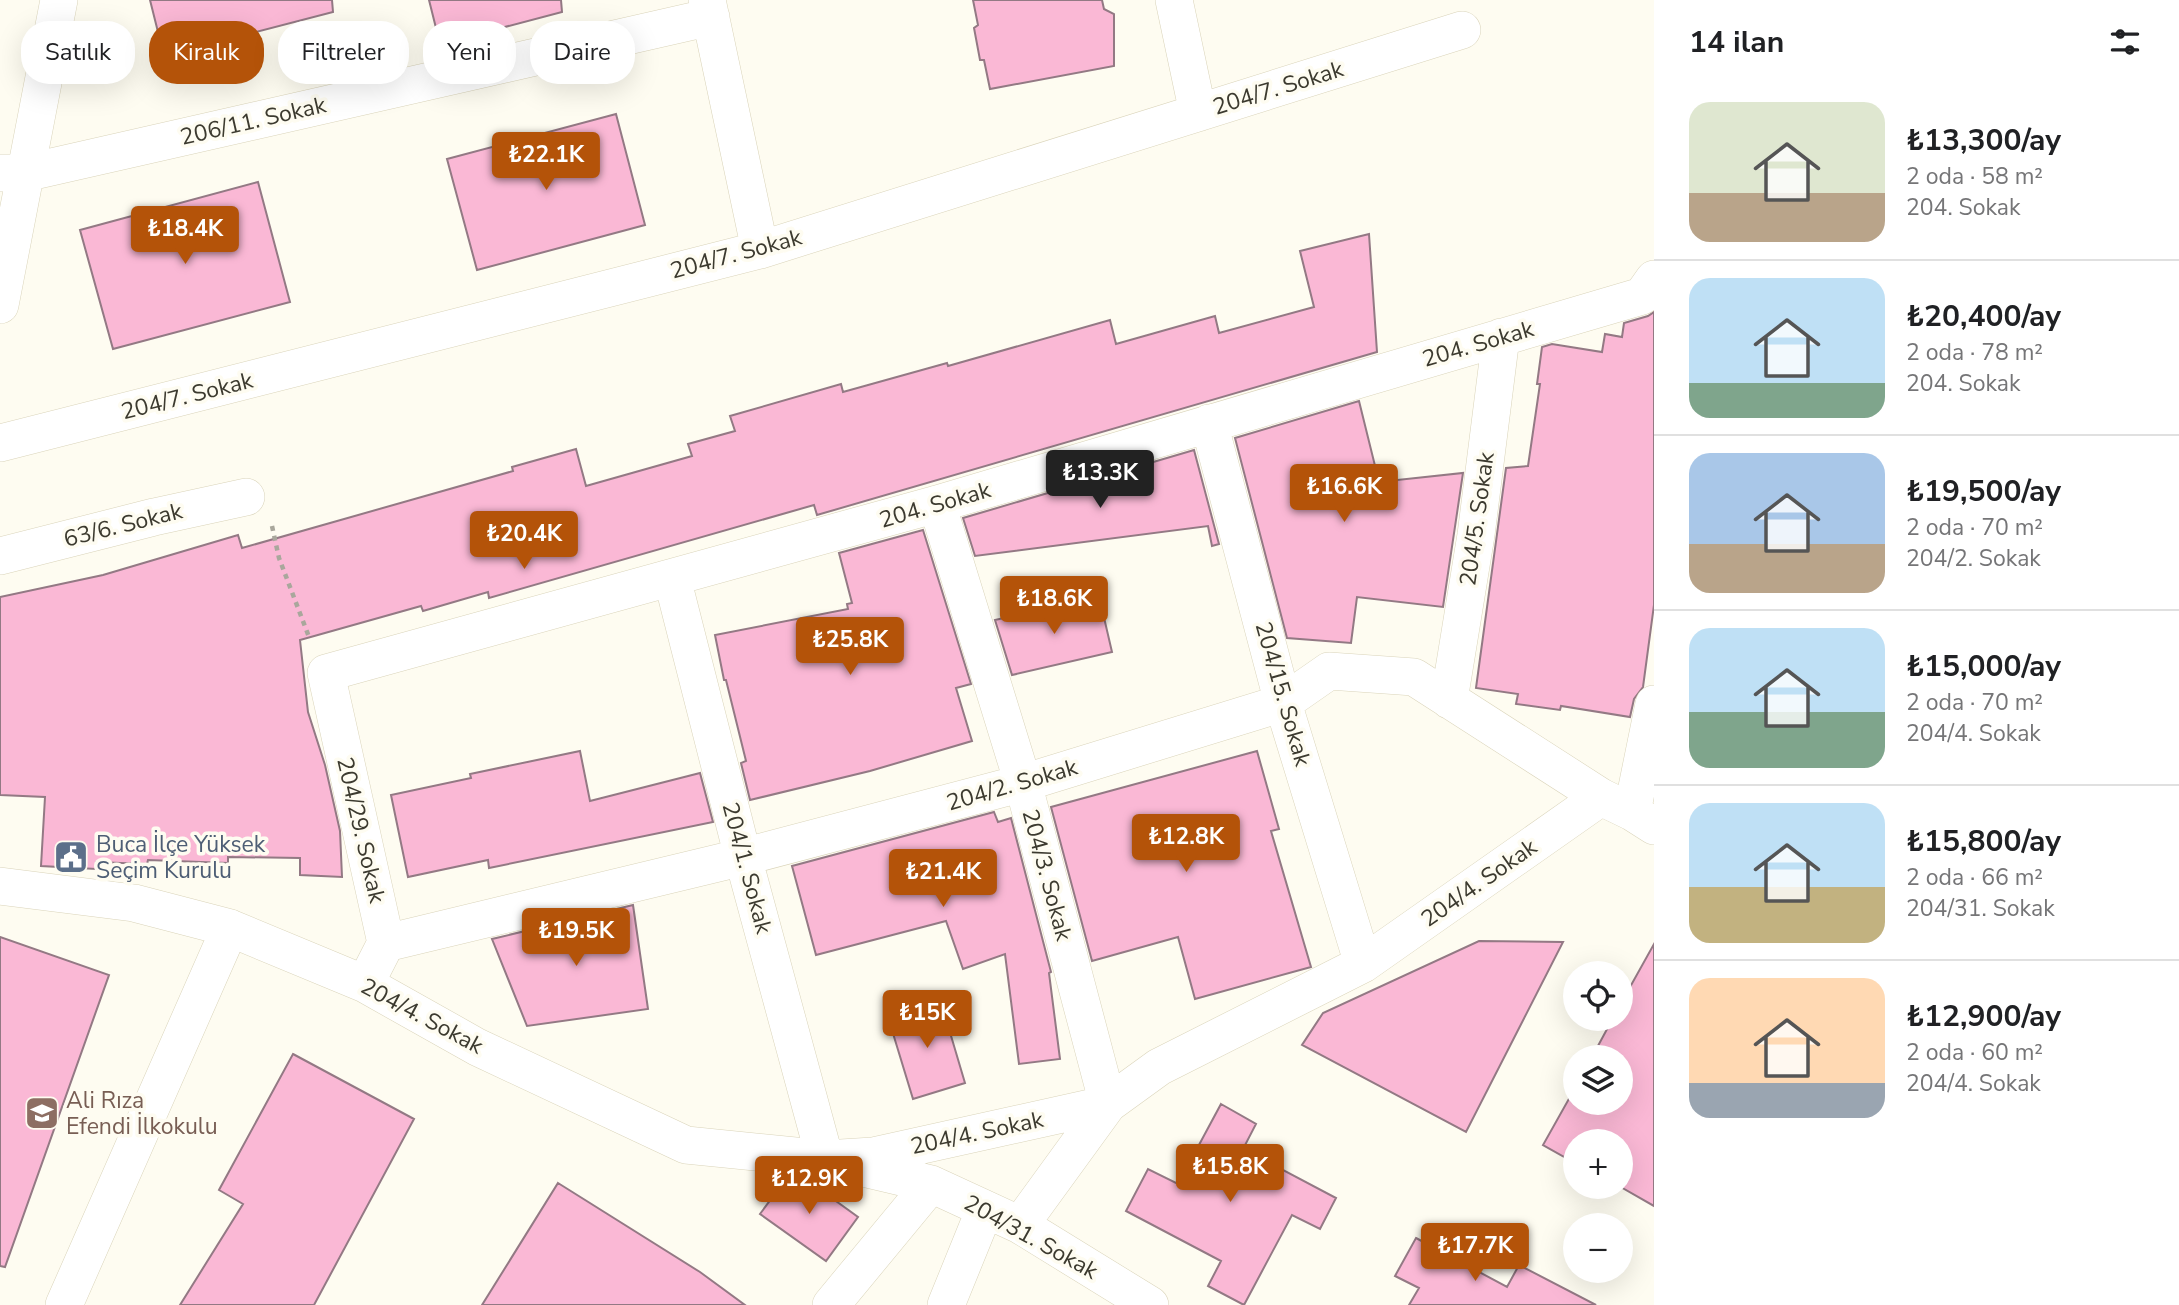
<!DOCTYPE html>
<html lang="tr">
<meta charset="utf-8">
<style>
:root{--surface:#fff;--page:#f2f2f2;--text:#202124;--muted:#757577;--line:#e0e0e0;--accent:#b45309}
body{margin:0;font-family:"Nunito Sans",sans-serif;background:var(--page);color:var(--text);height:100vh;display:flex;flex-direction:column;font-size:26px;white-space:nowrap}
*{box-sizing:border-box;margin:0}
p{font-size:23px;color:var(--muted)}
.icon{flex:none;width:38px;height:38px;fill:none;stroke:currentColor;stroke-width:2;stroke-linecap:round;stroke-linejoin:round}
.map{position:relative;flex:1;overflow:hidden}
.sheet{display:flex;flex-direction:column;background:var(--surface);width:525px}
.sheet>*{flex:none}
.guide{position:absolute;left:21px;top:21px;width:665px;height:63px;display:flex;gap:14px}
.fabs{position:absolute;left:1563px;top:961px;display:grid;gap:14px}
.fabs a{display:grid;place-items:center;width:70px;height:70px;border-radius:50%;background:var(--surface);box-shadow:0 7px 28px #0002;font-size:35px}
.price{position:absolute;translate:-50% -60px;padding:0 16px;border-radius:7px;background:var(--accent);color:#fff;font-size:23px;line-height:46px;filter:drop-shadow(0 2px 4px #0008)}
.price::after{content:'';position:absolute;left:50%;top:42px;width:21px;height:16px;margin-left:-10px;background:inherit;clip-path:polygon(0 0,100% 0,50% 100%)}
.price.selected{background:#222;color:#fff}
ul{padding:0;list-style:none}
li{display:flex;align-items:center;gap:21px;height:175px;padding:0 35px}
li+li{border-top:2px solid var(--line)}
li span{display:grid;place-items:center;flex:none;width:196px;height:140px;border-radius:21px;color:#555}
li>.icon{margin-inline-start:auto}
span .icon{width:84px;height:84px;fill:#fffc;stroke-width:1}
li b{font-size:30px}
h2{display:flex;justify-content:space-between;align-items:center;height:84px;padding:0 35px;font-size:30px}
.pill{padding:0 24px;border-radius:28px;background:var(--surface);box-shadow:0 7px 28px #0002;font-size:24px;line-height:63px}
.pill.selected{background:var(--accent);color:#fff}
main{display:flex;flex:1;min-height:0}
.map>svg:first-child{display:block}
.building{fill:#fab8d5;stroke:#937984;stroke-width:2}
.lines{fill:none;stroke-linecap:round;stroke-linejoin:round}
.street-casing{stroke:#dad4ba;stroke-width:38}
.path{stroke:#a9a79c;stroke-width:4.5;stroke-dasharray:5 5;stroke-linecap:butt}
.street{stroke:#fff;stroke-width:37}
.labels{text-anchor:middle;dominant-baseline:central;stroke-width:7;stroke-linejoin:round;paint-order:stroke}
.street-label{font-size:23px;fill:#3c3a2f;stroke:#fefcf1}
.service-label{font-size:23px;fill:#4e5e75;stroke:#fefcf1;text-anchor:start}
.education-label{font-size:23px;fill:#785e54;stroke:#fefcf1;text-anchor:start}
</style>
<main>
<div class="map">
<svg width="1654" height="1305" viewBox="0 0 1654 1305">
<rect width="100%" height="100%" fill="#fefcf1"/>
<path class="building" d="M150,0h182l1,12 -169,44z
M429,0h132l1,12 -122,32z
M973,0h129l2,9 10,5v52l-124,23 -6,-29h-4l-6,-32 4,-3z
M616,114l29,111 -168,45 -30,-111z
M258,182l32,120 -177,47 -33,-119z
M1369,234l8,118 -560,163 -3,-10 -325,93 -1,-6 -65,19 -2,-5 -121,34 8,72 17,53 15,66 2,46 -42,-2v-17l-72,-1v6l-80,-3 -1,4 -51,-2v7l-55,-3 4,-69 -45,-2v-198l103,-22 135,-40 4,13 271,-77 -1,-4 64,-18 10,37 106,-30 -4,-12 47,-13 -5,-15 111,-32 2,8 104,-29 1,3 162,-46 6,24 99,-28 4,17 95,-26 -14,-56z
M1654,312v293l-11,82 -9,12 -4,18 -69,-11 -1,4 -44,-6 2,-10 -42,-6 30,-220 22,-2 12,-82h-3l5,-37 10,-3 50,8 3,-18 17,3 2,-14 24,-7z
M1359,401l20,81 84,-9 -20,134 -86,-10 -6,46 -64,-5 -52,-200z
M1194,450l25,94 -7,2 -4,-20 -233,30 -12,-38z
M923,530l48,154 -15,4 16,53 -102,30 -120,29 -9,-37 5,-2 -20,-81h-2l-9,-45 133,-26 -1,-5 5,-1 -13,-50z
M1099,596l13,56 -100,23 -17,-55z
M580,751l10,50 110,-28 13,49 -224,46 -1,-8 -80,17 -17,-82 80,-17 -1,-4z
M1257,751l22,78 -8,2 40,136 -116,32 -17,-62 -86,24 -41,-154z
M994,812l4,10 13,-4 40,154 -2,1 11,86 -41,5 -14,-110 -42,15 -17,-48 -130,34 -24,-89z
M633,905l15,104 -121,17 -35,-87z
M0,937l109,38 -104,292 -5,-1z
M1479,941l84,1 -97,190 -164,-87 21,-32z
M1654,944v262l-35,-20 1,-45h-45v22l-32,-18 32,-57v14h45v-45h-28l21,-39h7v-13z
M941,1002l24,81 -52,16 -25,-82z
M293,1054l121,65 -100,186h-134l63,-101 -24,-14z
M1221,1104l35,20 -13,25 93,49 -16,31 -28,-14 -48,90 -36,-19 13,-25 -95,-50 22,-42 30,15z
M788,1176l16,2 54,39 -32,44 -66,-47z
M558,1183l142,89 45,33h-263z
M1416,1238l91,49 12,-22 77,40h-187l10,-17 -24,-12z"/>
<g class="lines">
<g class="street-casing">
<path id="street" d="M707,0l53,250
M1174,0l24,113
M0,173h25l686,-156
M0,305l59,-305
M1209,423l74,280 80,261
M0,443l760,-193 702,-220
M937,504l86,279 85,321
M0,556l154,-39 92,-20
M672,578l71,279 82,302 106,25 89,41 130,80
M1449,700l27,-165 25,-198
M1632,812l22,-108
M0,886l134,17 96,25 135,56 112,63 209,98 139,14 48,-3 235,-52 51,-37 204,-103 238,-167
M386,943l357,-86 280,-74 260,-80 46,-32 85,6 187,120 31,15 22,14
M365,984l21,-41 -60,-270 611,-169 705,-208 12,-17
M1020,1225l88,-121
M64,1305l166,-377
M831,1305l100,-121
M946,1305l39,-96"/>
</g>
<path class="path" d="M272,526l7,32 30,79"/>
<use href="#street" class="street"/>
</g>
<defs>
<g id="civic-square" transform="scale(1.75)"><rect x="-9" y="-9" width="18" height="18" rx="4" fill="#5c6f8a" stroke="#fefcf1"/><path d="M-.6-6.5H3V-4.5H.6V-3L4-1V1h2V6H-6V1h2V-1L-.6-3ZM-1.2 2.5V6h2.4V2.5Z" fill="#fff"/></g>
<g id="school-square" transform="scale(1.75)"><rect x="-9" y="-9" width="18" height="18" rx="4" fill="#8d6e63" stroke="#fefcf1"/><path d="M0-5L7-2L0 1L-7-2ZM-4 1L0 2.5L4 1V4Q0 6-4 4Z" fill="#fff"/></g>
</defs>
<g fill-rule="evenodd">
<use href="#civic-square" x="71" y="857"/>
<use href="#school-square" x="42" y="1113"/>
</g>
<g class="labels">
<g class="street-label">
<text transform="translate(1278 88) rotate(-17)">204/7. Sokak</text>
<text transform="translate(253 121) rotate(-13)">206/11. Sokak</text>
<text transform="translate(736 254) rotate(-15)">204/7. Sokak</text>
<text transform="translate(1478 344) rotate(-16)">204. Sokak</text>
<text transform="translate(187 396) rotate(-14)">204/7. Sokak</text>
<text transform="translate(935 505) rotate(-16)">204. Sokak</text>
<text transform="translate(1477 519) rotate(-82)">204/5. Sokak</text>
<text transform="translate(123 525) rotate(-14)">63/6. Sokak</text>
<text transform="translate(1283 694) rotate(74)">204/15. Sokak</text>
<text transform="translate(1012 785) rotate(-16)">204/2. Sokak</text>
<text transform="translate(361 830) rotate(77)">204/29. Sokak</text>
<text transform="translate(747 868) rotate(75)">204/1. Sokak</text>
<text transform="translate(1047 875) rotate(75)">204/3. Sokak</text>
<text transform="translate(1479 883) rotate(-35)">204/4. Sokak</text>
<text transform="translate(422 1016) rotate(28)">204/4. Sokak</text>
<text transform="translate(977 1133) rotate(-12)">204/4. Sokak</text>
<text transform="translate(1031 1237) rotate(29)">204/31. Sokak</text>
</g>
<g class="service-label">
<text x="96" y="844">Buca İlçe Yüksek<tspan x="96" dy="26">Seçim Kurulu</tspan></text>
</g>
<g class="education-label">
<text x="66" y="1100">Ali Rıza<tspan x="66" dy="26">Efendi İlkokulu</tspan></text>
</g>
</g>
</svg>
<div class="fabs">
<a><svg class="icon" aria-label="locate" viewBox="0 0 24 24"><circle cx="12" cy="12" r="6"/><path d="M12 2v4M12 18v4M2 12h4M18 12h4"/></svg></a>
<a><svg class="icon" aria-label="layers" viewBox="0 0 24 24"><path d="M12 4l9 5-9 5-9-5zM3 14l9 5 9-5"/></svg></a>
<a>+</a>
<a>−</a>
</div>
<b class="price" style="left:546px;top:192px">₺22.1K</b>
<b class="price" style="left:185px;top:266px">₺18.4K</b>
<b class="price selected" style="left:1100px;top:510px">₺13.3K</b>
<b class="price" style="left:1344px;top:524px">₺16.6K</b>
<b class="price" style="left:524px;top:571px">₺20.4K</b>
<b class="price" style="left:1054px;top:636px">₺18.6K</b>
<b class="price" style="left:850px;top:677px">₺25.8K</b>
<b class="price" style="left:1186px;top:874px">₺12.8K</b>
<b class="price" style="left:943px;top:909px">₺21.4K</b>
<b class="price" style="left:576px;top:968px">₺19.5K</b>
<b class="price" style="left:927px;top:1050px">₺15K</b>
<b class="price" style="left:1230px;top:1204px">₺15.8K</b>
<b class="price" style="left:809px;top:1216px">₺12.9K</b>
<b class="price" style="left:1475px;top:1283px">₺17.7K</b>
<div class="guide">
<a class="pill">Satılık</a>
<a class="pill selected">Kiralık</a>
<a class="pill">Filtreler</a>
<a class="pill">Yeni</a>
<a class="pill">Daire</a>
</div>
</div>
<section class="sheet">
<h2>14 ilan<svg class="icon" aria-label="filters" viewBox="0 0 24 24"><path d="M4 7h16M4 17h16"/><circle cx="9" cy="7" r="2"/><circle cx="15" cy="17" r="2"/></svg></h2>
<ul>
<li><span style="background:linear-gradient(#dfe7d0 65%,#b9a48a 0)"><svg class="icon" aria-label="home" viewBox="0 0 24 24"><path d="M3 11l9-7 9 7M6 9v11h12V9"/></svg></span><div><b>₺13,300/ay</b><p>2 oda · 58 m²</p><p>204. Sokak</p></div></li>
<li><span style="background:linear-gradient(#bfe0f5 75%,#7fa58c 0)"><svg class="icon" aria-label="home" viewBox="0 0 24 24"><path d="M3 11l9-7 9 7M6 9v11h12V9"/></svg></span><div><b>₺20,400/ay</b><p>2 oda · 78 m²</p><p>204. Sokak</p></div></li>
<li><span style="background:linear-gradient(#a9c7e8 65%,#b9a48a 0)"><svg class="icon" aria-label="home" viewBox="0 0 24 24"><path d="M3 11l9-7 9 7M6 9v11h12V9"/></svg></span><div><b>₺19,500/ay</b><p>2 oda · 70 m²</p><p>204/2. Sokak</p></div></li>
<li><span style="background:linear-gradient(#bfe0f5 60%,#7fa58c 0)"><svg class="icon" aria-label="home" viewBox="0 0 24 24"><path d="M3 11l9-7 9 7M6 9v11h12V9"/></svg></span><div><b>₺15,000/ay</b><p>2 oda · 70 m²</p><p>204/4. Sokak</p></div></li>
<li><span style="background:linear-gradient(#bfe0f5 60%,#c2b280 0)"><svg class="icon" aria-label="home" viewBox="0 0 24 24"><path d="M3 11l9-7 9 7M6 9v11h12V9"/></svg></span><div><b>₺15,800/ay</b><p>2 oda · 66 m²</p><p>204/31. Sokak</p></div></li>
<li><span style="background:linear-gradient(#ffd9b3 75%,#9aa5b1 0)"><svg class="icon" aria-label="home" viewBox="0 0 24 24"><path d="M3 11l9-7 9 7M6 9v11h12V9"/></svg></span><div><b>₺12,900/ay</b><p>2 oda · 60 m²</p><p>204/4. Sokak</p></div></li>
</ul>
</section>
</main>
